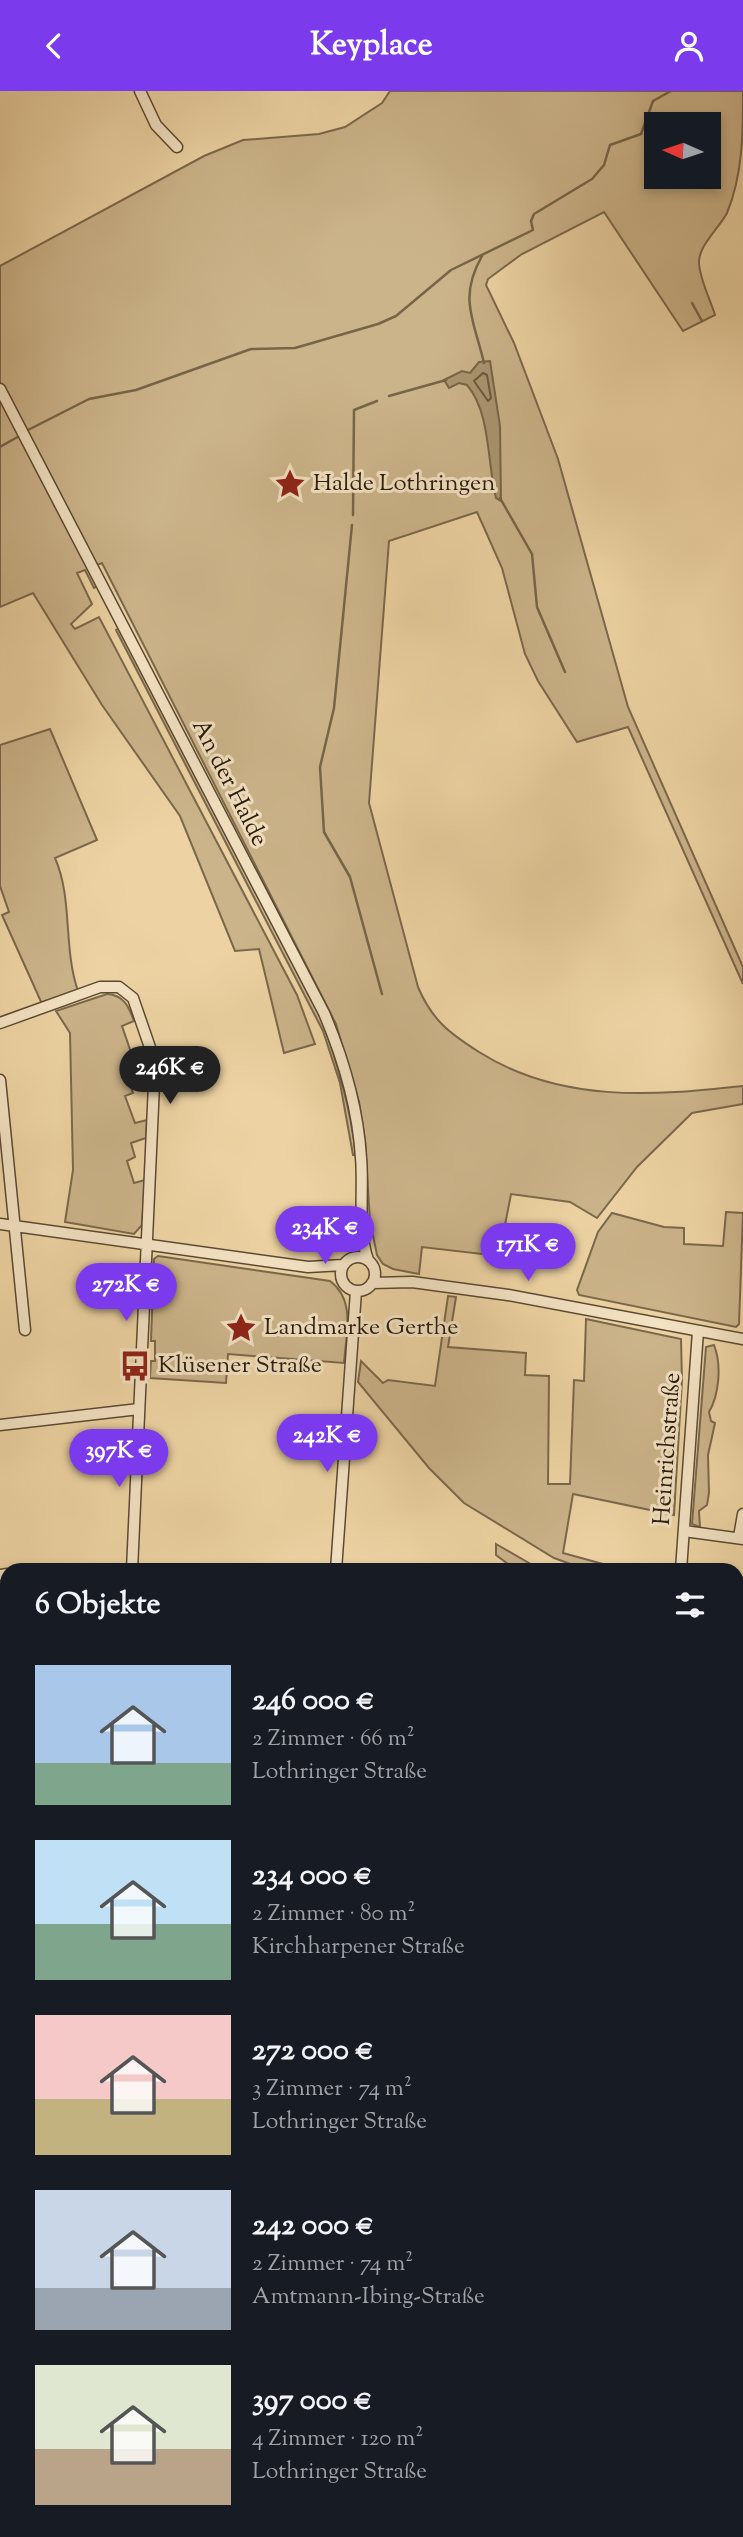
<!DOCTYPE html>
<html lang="de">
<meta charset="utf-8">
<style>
:root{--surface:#171b24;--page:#20242c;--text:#f1f3f6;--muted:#9ea1a6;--accent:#7c3aed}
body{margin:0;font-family:"Sorts Mill Goudy",serif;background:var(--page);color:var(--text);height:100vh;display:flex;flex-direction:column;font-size:26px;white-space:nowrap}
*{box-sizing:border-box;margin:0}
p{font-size:23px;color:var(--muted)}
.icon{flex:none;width:38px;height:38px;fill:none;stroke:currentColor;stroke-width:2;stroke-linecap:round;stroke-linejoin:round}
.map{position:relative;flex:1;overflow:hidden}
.drawer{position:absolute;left:0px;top:1472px;width:744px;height:975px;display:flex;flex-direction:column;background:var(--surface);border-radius:21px 21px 0 0;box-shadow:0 4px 10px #0003}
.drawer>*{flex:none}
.needle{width:46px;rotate:273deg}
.buttons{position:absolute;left:644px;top:21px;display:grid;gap:14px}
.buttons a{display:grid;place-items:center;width:77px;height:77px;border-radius:0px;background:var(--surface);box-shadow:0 4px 10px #0003;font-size:35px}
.price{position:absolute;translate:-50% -60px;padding:0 16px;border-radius:24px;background:var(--accent);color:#fff;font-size:23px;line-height:46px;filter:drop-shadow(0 2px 4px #0008)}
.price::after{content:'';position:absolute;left:50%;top:42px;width:21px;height:16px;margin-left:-10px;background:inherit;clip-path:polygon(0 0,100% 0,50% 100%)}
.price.on{background:#222;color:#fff}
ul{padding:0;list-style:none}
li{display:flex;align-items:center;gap:21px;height:175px;padding:0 35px}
li span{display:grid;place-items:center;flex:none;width:196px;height:140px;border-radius:0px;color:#555}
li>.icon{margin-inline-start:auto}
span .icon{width:84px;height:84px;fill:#fffc;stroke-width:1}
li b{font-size:30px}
h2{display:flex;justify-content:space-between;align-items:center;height:84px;padding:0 35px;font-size:30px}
header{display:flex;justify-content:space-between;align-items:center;height:91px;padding:0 35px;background:var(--accent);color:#fff;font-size:32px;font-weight:800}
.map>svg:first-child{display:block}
.green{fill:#ccb48a;stroke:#7a684c;stroke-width:2;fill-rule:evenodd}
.water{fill:#aa9570;stroke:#766548;stroke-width:2}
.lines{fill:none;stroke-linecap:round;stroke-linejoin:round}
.shore{stroke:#6a583e;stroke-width:2}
.stream{stroke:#766548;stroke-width:2.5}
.minor-casing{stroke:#5a4a32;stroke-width:13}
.major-casing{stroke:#291c0d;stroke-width:15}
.minor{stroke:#f3e2c3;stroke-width:10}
.major{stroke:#edd3a3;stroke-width:12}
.tram{stroke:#291c0d;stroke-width:2}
.labels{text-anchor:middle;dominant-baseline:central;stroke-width:6;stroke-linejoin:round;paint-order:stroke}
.poi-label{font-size:24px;fill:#291c0d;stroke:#f3e2c3;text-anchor:start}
.street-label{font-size:24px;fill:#291c0d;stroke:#f3e2c3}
</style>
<header><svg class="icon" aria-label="back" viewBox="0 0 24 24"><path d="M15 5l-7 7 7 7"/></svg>Keyplace<svg class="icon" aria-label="person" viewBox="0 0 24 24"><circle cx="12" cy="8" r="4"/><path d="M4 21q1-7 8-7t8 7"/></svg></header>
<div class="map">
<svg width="743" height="2446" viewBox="0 0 743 2446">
<rect width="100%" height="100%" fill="#edd3a3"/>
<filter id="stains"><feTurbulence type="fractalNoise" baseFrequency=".00286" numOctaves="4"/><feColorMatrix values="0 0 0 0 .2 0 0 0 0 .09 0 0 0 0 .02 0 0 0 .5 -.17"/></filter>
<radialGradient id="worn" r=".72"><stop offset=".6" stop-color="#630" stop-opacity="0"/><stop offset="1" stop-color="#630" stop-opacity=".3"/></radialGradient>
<path class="green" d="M390,0h353c0,42 0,83 -16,122 -7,14 -29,33 -28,50 1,17 11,36 16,52l-32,16 -79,-119 -82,42 -34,25 -2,6 28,58 44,116 70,248 115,260v17l-115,-257 -51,15 -39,-61 -13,-27 -23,-86 -25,-56 -88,29 -20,262 49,184c14,33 31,46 61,65 81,51 173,44 264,34v18l-51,9 -55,54 -40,51 -27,-16 -59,-8 -12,62 -77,-9 -3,27 -26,-5 -10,-5 -6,-9 -7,-34 -5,-80 -6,-39 -23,-78 -234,-461 -13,5 9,18 -4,2 -9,-18 -8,3 15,31 -21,20 4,5 24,-12 198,378 18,49 -31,9 -25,-104 -24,2 -55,-135 -78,-111 -69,-112 -33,14v-341l204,-110 39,-16 76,-6 26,-7 37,-24zM656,33h53v53h-53z
M119,537l200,385c18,47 31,92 37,142h-3l-13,-72 -17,-52 -207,-401z
M50,638l47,111 -42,18c18,41 8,90 23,133l-36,13 -40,-89 7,-3 -9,-26v-141z
M107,903c17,1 22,13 27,27l-12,5 12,35 12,-3 3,16 -20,7 4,12 -8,3 10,27 12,-3 -1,18 -15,5 4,14 -8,4 7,22 11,-3 -3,45 -8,9 -69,-12 8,-52 -3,-137 -14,-22z
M726,1121l17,1 -4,111 -3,3 -157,-32 -2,-5 21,-58 14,-19 52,14 20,1v16l39,2z
M158,1165l172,25c26,19 16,53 14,82l-116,-9 -2,29 -76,-5 1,-17h4v-20h-4l3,-82z
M448,1205l8,1 -8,50 78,6 -1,22 24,1 -1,108h22l4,-104 10,1 2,-62 95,20 1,41 -8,135 -101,-21 -10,59 62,17h-38l-33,-12 -90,-55 -35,-35 -71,-86 3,-21 22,22 5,-3 47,6z
M714,1254c8,20 5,50 -5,67l2,9 4,2 -7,32 1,38 -2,12 -8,6 1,16 -8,-3 14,-177z
M496,1453l45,26h-25l-20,-15z
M737,1525l6,1v392h-6v-274l5,-102 -5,-2z
M0,1846l7,9v38l-7,4z
M130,2440h159l9,6h-158z"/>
<path class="water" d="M490,270l10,65 1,75 -5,-3c-9,-35 -5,-85 -29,-113l-8,-2 -10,5 -5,-8 18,-9 8,2 9,-11z"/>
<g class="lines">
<path class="shore" d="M483,282l4,2 4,23 -3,3 -14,-20z"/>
<path class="stream" d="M482,165c-24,42 -8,64 2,107
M692,212l10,18
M389,305l57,-16
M26,340l63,-32 47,-9 115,-41 44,-1 83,-24 18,-8 55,-46 82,-40 -2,-9 3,-7 58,-35 12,-14 6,-20 31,-11 12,-33 18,-10
M0,356l21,-12
M500,407l32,56 5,53 28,65
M353,424l1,-105 23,-9
M352,434l-18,183 -14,59 4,65 26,45 32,117"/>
<g class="minor-casing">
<path id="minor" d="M140,0l16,34 21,22
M0,298l324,624c20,47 34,95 37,145 3,33 -4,70 7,102
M0,932l100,-36h19l14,11 22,64 -23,508
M0,989l25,250
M0,1133l308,43 35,-2
M341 1183a17 17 0 1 1 34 0a17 17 0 1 1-34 0Z
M372,1192l40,-1 96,13 235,44
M0,1334l139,-16
M684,1440l59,8
M739,1446l4,-23
M336,1479l20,-279
M681,1479l17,-239
M0,1484l7,-1
M0,1549l7,-2
M737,1926h6
M737,2199h6
M0,2416l7,-14
M621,2446v-6"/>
</g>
<g class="major-casing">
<path id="major" d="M0,2009l7,7
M508,2440l9,6"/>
</g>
<use href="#minor" class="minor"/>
<use href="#major" class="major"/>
<path class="tram" d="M0,2009l7,7
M505,2440l9,6"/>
</g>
<defs>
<g id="sight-bare" transform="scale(2.415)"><path d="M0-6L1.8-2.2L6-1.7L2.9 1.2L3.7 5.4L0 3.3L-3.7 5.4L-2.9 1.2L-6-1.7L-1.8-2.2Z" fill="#8f2418" stroke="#f3e2c3" stroke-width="2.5" paint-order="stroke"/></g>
<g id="bus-bare" transform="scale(2.415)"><path d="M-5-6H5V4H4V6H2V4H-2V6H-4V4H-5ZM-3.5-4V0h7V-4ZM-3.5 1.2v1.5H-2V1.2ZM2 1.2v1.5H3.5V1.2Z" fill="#8f2418" stroke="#f3e2c3" stroke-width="2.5" paint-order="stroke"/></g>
</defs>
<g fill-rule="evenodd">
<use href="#sight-bare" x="290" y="393"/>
<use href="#sight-bare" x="241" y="1237"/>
<use href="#bus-bare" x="135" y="1275"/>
</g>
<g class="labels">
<g class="poi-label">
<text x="313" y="393">Halde Lothringen</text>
<text x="264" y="1237">Landmarke Gerthe</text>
<text x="158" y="1275">Klüsener Straße</text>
</g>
<g class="street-label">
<text transform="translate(229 692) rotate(63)">An der Halde</text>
<text transform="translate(668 1358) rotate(-86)">Heinrichstraße</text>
</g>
</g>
<rect width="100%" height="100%" filter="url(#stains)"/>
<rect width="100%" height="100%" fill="url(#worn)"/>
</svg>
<div class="buttons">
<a><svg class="needle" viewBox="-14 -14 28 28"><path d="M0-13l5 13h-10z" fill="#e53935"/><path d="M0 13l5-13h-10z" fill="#9ea1a6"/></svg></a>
</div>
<b class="price on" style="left:170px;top:1015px">246K €</b>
<b class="price" style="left:325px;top:1175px">234K €</b>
<b class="price" style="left:528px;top:1192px">171K €</b>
<b class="price" style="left:126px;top:1232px">272K €</b>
<b class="price" style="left:327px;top:1383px">242K €</b>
<b class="price" style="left:119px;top:1398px">397K €</b>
<section class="drawer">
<h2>6 Objekte<svg class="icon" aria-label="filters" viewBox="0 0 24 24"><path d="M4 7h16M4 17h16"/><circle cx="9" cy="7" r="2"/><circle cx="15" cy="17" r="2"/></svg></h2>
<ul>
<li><span style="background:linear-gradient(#a9c7e8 70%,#7fa58c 0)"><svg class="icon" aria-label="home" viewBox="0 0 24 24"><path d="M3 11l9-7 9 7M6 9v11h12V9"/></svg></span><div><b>246 000 €</b><p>2 Zimmer · 66 m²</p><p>Lothringer Straße</p></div></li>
<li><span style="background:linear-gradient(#bfe0f5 60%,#7fa58c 0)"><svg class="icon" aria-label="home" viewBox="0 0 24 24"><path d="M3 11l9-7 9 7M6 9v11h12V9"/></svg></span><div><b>234 000 €</b><p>2 Zimmer · 80 m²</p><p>Kirchharpener Straße</p></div></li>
<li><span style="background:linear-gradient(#f6c9c9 60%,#c2b280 0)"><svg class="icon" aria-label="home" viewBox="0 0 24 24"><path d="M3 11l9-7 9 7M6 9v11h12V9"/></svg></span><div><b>272 000 €</b><p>3 Zimmer · 74 m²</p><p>Lothringer Straße</p></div></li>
<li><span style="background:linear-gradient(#c9d6e8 70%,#9aa5b1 0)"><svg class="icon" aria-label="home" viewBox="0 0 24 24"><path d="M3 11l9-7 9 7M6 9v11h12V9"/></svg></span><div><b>242 000 €</b><p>2 Zimmer · 74 m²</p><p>Amtmann-Ibing-Straße</p></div></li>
<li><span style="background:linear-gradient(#dfe7d0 60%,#b9a48a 0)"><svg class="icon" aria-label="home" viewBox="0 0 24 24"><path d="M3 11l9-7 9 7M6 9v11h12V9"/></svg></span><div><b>397 000 €</b><p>4 Zimmer · 120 m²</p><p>Lothringer Straße</p></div></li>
</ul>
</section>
</div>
